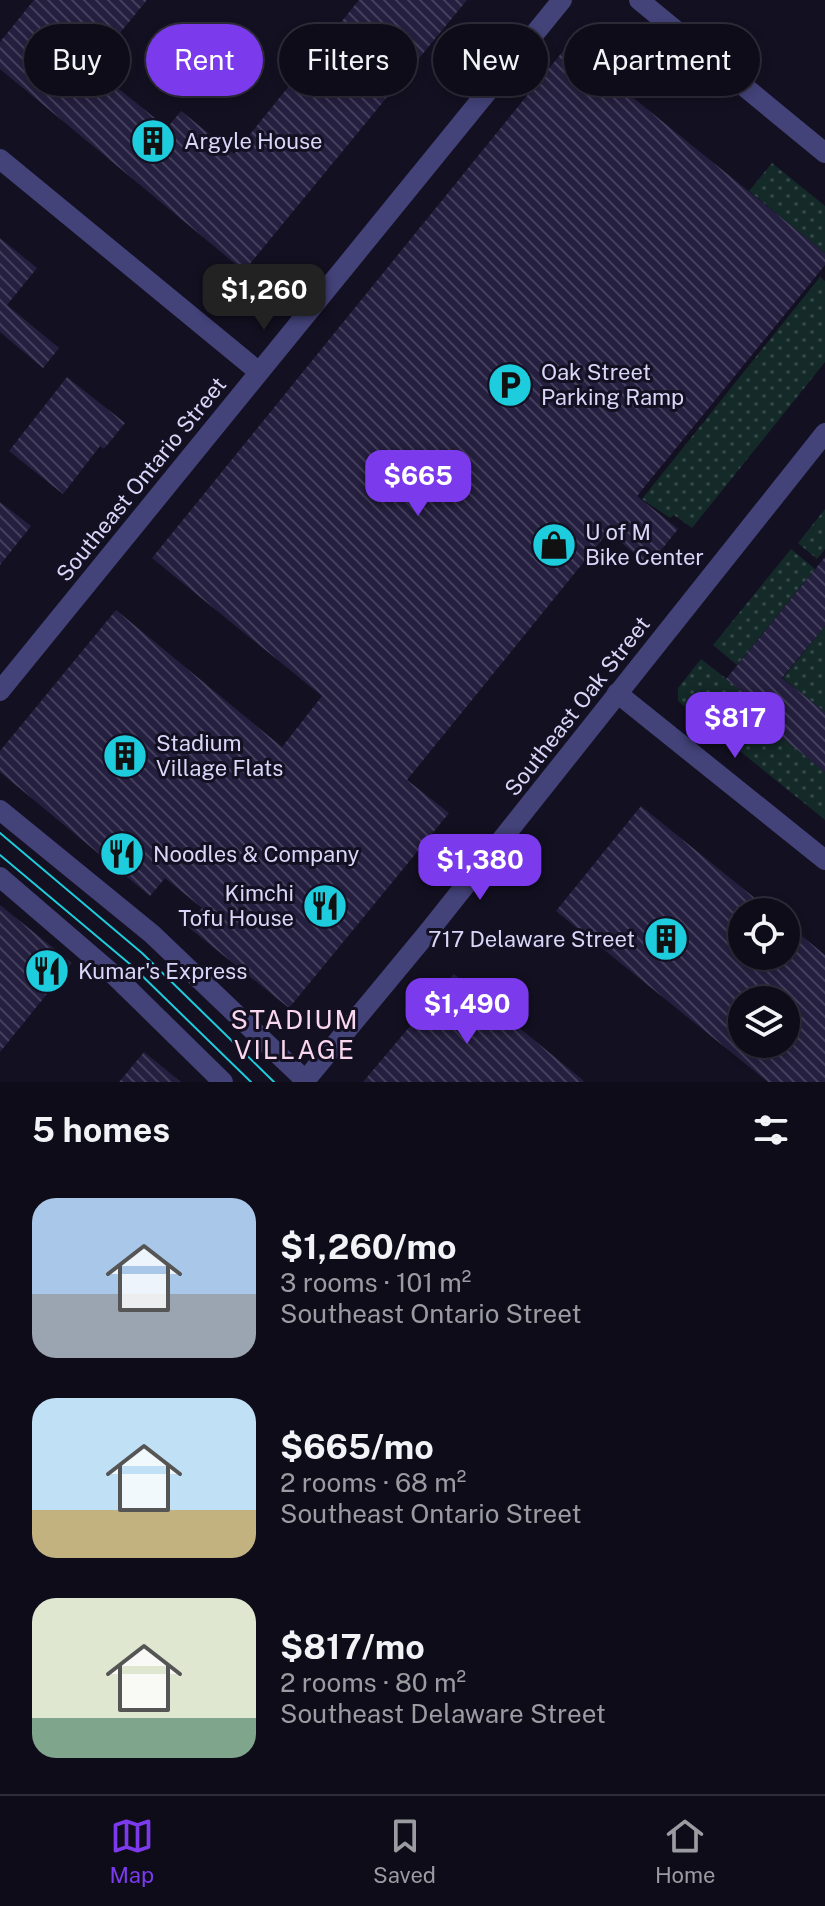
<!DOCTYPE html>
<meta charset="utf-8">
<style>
:root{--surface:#0e0c19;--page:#171522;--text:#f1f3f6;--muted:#9b9ba2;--line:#2e2c38;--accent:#7c3aed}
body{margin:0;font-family:"Public Sans",sans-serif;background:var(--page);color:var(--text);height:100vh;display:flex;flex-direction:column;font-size:30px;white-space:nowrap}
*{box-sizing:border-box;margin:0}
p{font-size:26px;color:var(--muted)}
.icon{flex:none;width:44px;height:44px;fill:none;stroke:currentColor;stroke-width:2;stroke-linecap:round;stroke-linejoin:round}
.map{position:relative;height:1082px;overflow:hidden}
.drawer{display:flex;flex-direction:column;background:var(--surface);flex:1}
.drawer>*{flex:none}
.top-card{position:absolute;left:24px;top:24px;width:778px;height:72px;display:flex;gap:16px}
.controls{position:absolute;left:728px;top:898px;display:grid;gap:16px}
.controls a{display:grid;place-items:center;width:72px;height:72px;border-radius:50%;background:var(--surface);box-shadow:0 4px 12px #0003,0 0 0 2px var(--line);font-size:40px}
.price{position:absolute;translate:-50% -68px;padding:0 18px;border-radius:16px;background:var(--accent);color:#fff;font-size:26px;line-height:52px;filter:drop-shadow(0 2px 4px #0008)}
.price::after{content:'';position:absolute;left:50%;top:48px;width:24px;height:18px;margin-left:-12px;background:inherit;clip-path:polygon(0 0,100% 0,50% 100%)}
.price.current{background:#222;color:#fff}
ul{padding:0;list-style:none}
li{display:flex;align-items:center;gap:24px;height:200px;padding:0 32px}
li span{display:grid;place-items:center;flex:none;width:224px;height:160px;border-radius:24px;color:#555}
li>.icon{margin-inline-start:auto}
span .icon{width:96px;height:96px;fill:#fffc;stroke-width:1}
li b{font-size:34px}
h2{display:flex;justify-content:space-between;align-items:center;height:96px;padding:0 32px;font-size:34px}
.tag{padding:0 28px;border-radius:36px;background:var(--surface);box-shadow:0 4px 12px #0003,0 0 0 2px var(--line);font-size:28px;line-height:72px}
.tag.current{background:var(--accent);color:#fff}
.tab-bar{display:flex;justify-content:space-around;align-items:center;height:112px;border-top:2px solid var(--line);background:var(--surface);font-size:22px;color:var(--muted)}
.tab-bar a{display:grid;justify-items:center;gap:4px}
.tab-bar .current{color:var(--accent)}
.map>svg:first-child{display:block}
.grass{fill:url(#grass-dots)}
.building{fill:url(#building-back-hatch);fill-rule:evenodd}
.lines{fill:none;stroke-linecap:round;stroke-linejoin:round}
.minor{stroke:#434279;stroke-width:20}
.tertiary{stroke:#434279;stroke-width:20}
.tram{stroke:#1ecddd;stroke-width:2}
.labels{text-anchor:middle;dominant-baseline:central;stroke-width:6;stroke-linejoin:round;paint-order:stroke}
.poi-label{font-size:22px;fill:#d9d6f9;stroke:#131021;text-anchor:start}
.street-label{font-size:22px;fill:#d9d6f9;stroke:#131021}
.quarter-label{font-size:26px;letter-spacing:2px;fill:#fad7ee;stroke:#131021}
</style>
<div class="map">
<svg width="825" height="1082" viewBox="0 0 825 1082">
<defs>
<pattern id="grass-dots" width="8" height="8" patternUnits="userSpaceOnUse" patternTransform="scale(2)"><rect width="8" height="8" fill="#142a29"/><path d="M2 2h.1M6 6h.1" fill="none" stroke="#364849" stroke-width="1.8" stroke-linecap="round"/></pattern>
<pattern id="building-back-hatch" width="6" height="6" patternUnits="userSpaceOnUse" patternTransform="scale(2)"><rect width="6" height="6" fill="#251f3f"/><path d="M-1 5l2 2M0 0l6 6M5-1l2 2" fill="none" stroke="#443f5c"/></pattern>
</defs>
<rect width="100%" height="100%" fill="#131021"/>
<path class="grass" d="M772,163l53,43v47l-76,-62z
M820,277l5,4v81l-133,166 -18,-13 -4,3 -28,-19z
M825,509v40l-8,10 -19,-16z
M791,549l24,20 -78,96 -24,-20z
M825,626v86l-42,-34z
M701,659l46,36 -7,9 85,68v48l-147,-119v-13z"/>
<path class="building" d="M34,0h113l-55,67 75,61 14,-17 53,43 125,-154h108l-223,271 -244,-202v-27z
M568,45l257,208v12l-188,231 41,33 -29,36 -41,-33 -201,248 42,33 -160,195 -102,-82 15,-18 -37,-30 -15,18 -150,-124v-21l116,-141 166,137 40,-51 -170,-138z
M0,238l37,30 -30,37 52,43 -16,20 -43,-36z
M67,377l58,46 -21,26 -4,-3 -37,48 -54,-43z
M0,502l31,24 -31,39z
M825,557v69l-43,52 43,34v60l-85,-68 7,-9 -21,-16z
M641,806l131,106h-30v44h44v-33l39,32v127h-57l-212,-171zM742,1000h44v44h-44z
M0,905l72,58 -72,89z
M454,974l131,108h-222z
M144,1052l37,30h-62z"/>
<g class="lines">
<path class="minor" d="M639,0l186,153
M0,159l259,213
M0,691l562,-691
M617,693l208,167"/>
<path class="tertiary" d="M0,810l152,124 153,146
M0,877l114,98 109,107
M304,1082l125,-151 396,-498"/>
<path class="tram" d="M0,833l142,120 132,129
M0,855l131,110 120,117"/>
</g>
<defs>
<g id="building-disc" transform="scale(2.3)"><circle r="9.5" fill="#1ecddd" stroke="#131021"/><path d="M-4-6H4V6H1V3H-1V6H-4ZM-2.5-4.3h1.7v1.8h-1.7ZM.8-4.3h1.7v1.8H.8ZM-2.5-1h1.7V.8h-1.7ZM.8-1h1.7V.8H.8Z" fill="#111"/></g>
<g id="parking-disc" transform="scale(2.3)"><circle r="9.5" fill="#1ecddd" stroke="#131021"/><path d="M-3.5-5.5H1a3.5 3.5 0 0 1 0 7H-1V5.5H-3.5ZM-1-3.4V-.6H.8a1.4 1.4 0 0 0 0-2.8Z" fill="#111"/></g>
<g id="shop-disc" transform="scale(2.3)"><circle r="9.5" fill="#1ecddd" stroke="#131021"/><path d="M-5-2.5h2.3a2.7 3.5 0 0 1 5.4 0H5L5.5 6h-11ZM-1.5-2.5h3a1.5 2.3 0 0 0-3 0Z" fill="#111"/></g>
<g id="restaurant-disc" transform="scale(2.3)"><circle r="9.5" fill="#1ecddd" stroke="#131021"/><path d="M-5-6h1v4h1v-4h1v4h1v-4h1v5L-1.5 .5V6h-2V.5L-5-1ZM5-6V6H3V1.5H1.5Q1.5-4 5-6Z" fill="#111"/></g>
</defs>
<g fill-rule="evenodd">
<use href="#building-disc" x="153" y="141"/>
<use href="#parking-disc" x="510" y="385"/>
<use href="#shop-disc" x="554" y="545"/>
<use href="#building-disc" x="125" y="756"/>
<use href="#restaurant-disc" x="122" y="854"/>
<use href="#restaurant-disc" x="325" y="906"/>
<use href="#building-disc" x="666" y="939"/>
<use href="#restaurant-disc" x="47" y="971"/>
</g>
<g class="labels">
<g class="poi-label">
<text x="184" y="141">Argyle House</text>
<text x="541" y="372">Oak Street<tspan x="541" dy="25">Parking Ramp</tspan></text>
<text x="585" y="532">U of M<tspan x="585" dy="25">Bike Center</tspan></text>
<text x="156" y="743">Stadium<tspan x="156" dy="25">Village Flats</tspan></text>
<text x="153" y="854">Noodles &amp; Company</text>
<text x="294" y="893" text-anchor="end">Kimchi<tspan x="294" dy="25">Tofu House</tspan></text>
<text x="635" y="939" text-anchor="end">717 Delaware Street</text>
<text x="78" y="971">Kumar's Express</text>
</g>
<g class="street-label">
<text transform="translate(141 479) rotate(-51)">Southeast Ontario Street</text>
<text transform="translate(577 706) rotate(-52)">Southeast Oak Street</text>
</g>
<g class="quarter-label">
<text x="295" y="1019">STADIUM<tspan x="295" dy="30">VILLAGE</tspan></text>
</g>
</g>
</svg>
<div class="controls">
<a><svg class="icon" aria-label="locate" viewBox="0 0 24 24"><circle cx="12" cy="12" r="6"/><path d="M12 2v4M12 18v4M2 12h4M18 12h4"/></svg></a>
<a><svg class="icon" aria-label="layers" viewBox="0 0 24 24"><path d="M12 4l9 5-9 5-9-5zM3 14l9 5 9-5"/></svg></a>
</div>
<b class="price current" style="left:264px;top:332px">$1,260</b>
<b class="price" style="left:418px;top:518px">$665</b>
<b class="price" style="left:735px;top:760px">$817</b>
<b class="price" style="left:480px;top:902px">$1,380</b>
<b class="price" style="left:467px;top:1046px">$1,490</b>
<div class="top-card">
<a class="tag">Buy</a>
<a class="tag current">Rent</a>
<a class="tag">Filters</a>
<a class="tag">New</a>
<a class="tag">Apartment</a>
</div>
</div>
<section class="drawer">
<h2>5 homes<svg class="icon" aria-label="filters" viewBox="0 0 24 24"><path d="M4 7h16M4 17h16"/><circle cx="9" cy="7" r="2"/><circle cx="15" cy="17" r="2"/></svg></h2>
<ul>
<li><span style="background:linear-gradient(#a9c7e8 60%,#9aa5b1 0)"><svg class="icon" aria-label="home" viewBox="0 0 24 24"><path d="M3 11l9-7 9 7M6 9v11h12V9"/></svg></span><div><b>$1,260/mo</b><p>3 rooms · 101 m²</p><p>Southeast Ontario Street</p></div></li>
<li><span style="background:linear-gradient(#bfe0f5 70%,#c2b280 0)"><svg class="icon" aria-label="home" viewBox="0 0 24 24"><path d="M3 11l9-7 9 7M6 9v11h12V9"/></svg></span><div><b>$665/mo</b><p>2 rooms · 68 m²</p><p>Southeast Ontario Street</p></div></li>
<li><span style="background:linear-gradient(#dfe7d0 75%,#7fa58c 0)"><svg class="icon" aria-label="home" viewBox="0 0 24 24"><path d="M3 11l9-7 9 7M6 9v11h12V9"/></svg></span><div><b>$817/mo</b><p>2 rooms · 80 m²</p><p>Southeast Delaware Street</p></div></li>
</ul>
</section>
<nav class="tab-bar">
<a class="current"><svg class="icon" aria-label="map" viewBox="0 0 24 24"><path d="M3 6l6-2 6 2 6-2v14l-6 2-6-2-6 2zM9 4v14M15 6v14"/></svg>Map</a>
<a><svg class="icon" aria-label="saved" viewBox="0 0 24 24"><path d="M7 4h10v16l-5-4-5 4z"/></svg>Saved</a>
<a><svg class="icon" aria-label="home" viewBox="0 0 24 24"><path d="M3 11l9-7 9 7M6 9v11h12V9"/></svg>Home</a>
</nav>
